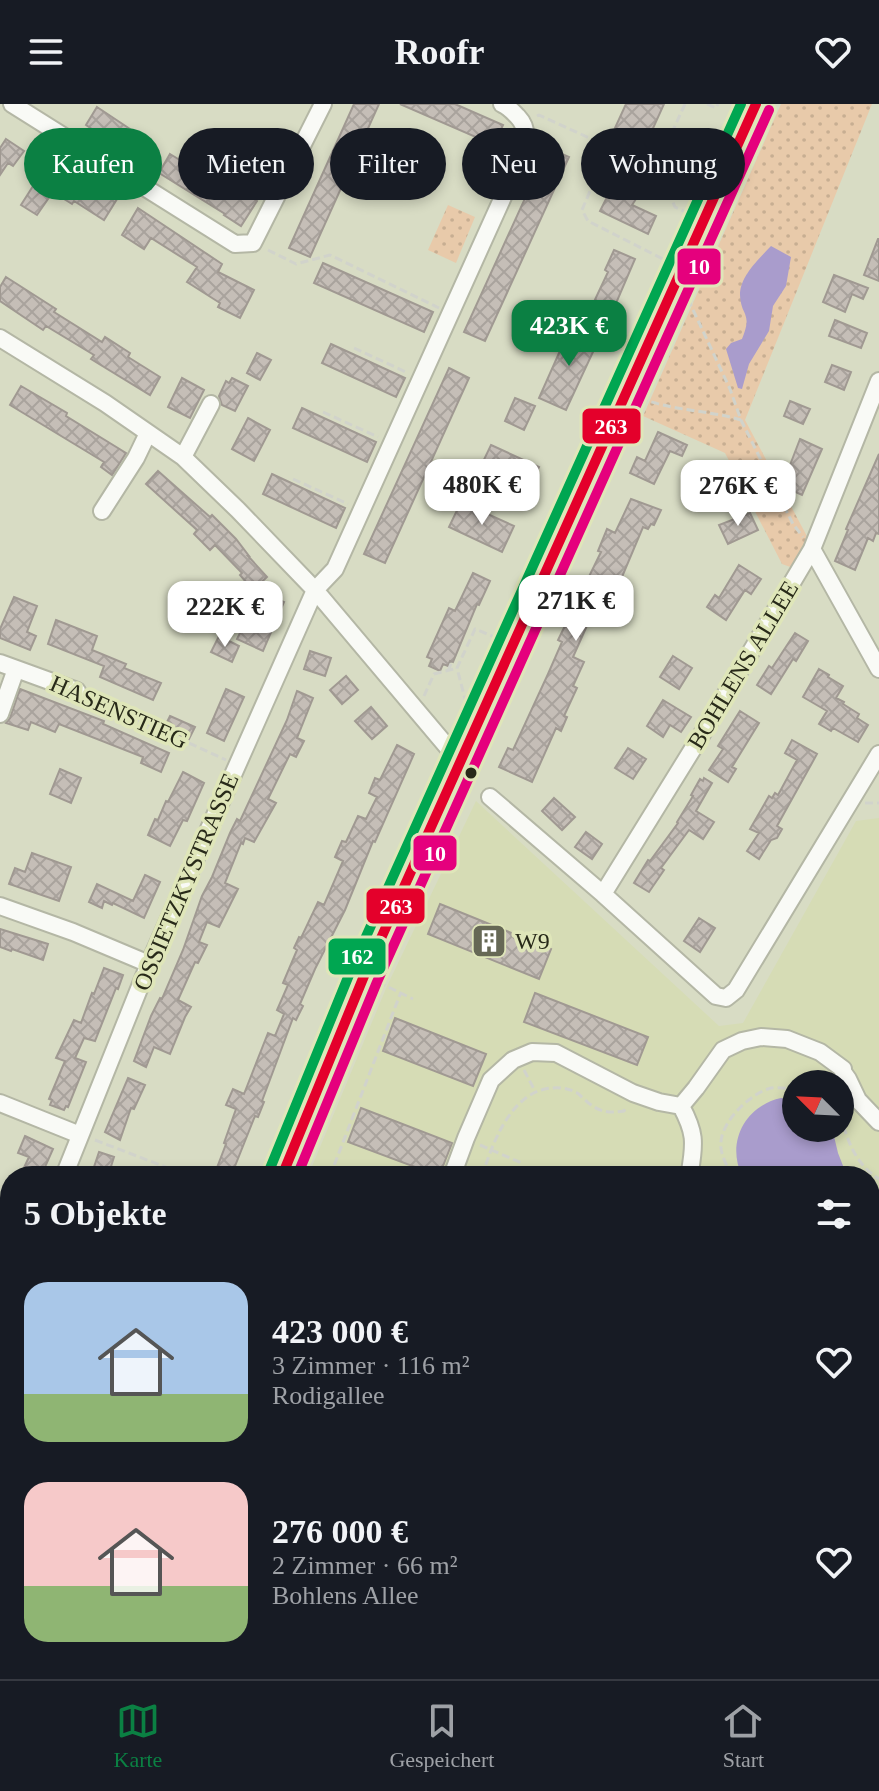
<!DOCTYPE html>
<html lang="de">
<meta charset="utf-8">
<style>
:root{--surface:#171b24;--page:#20242c;--text:#f1f3f6;--muted:#9ea1a6;--line:#363941;--accent:#0b8043}
body{margin:0;font-family:Georgia,serif;background:var(--page);color:var(--text);height:100vh;display:flex;flex-direction:column;font-size:30px;white-space:nowrap}
*{box-sizing:border-box;margin:0}
p{font-size:26px;color:var(--muted)}
.icon{flex:none;width:44px;height:44px;fill:none;stroke:currentColor;stroke-width:2;stroke-linecap:round;stroke-linejoin:round}
.map{position:relative;flex:1;overflow:hidden}
.sheet{position:absolute;left:0px;top:1062px;width:880px;height:514px;display:flex;flex-direction:column;background:var(--surface);border-radius:32px 32px 0 0;box-shadow:0 4px 12px #0003}
.sheet>*{flex:none}
.banner{position:absolute;left:24px;top:24px;width:832px;height:72px;display:flex;gap:16px}
.needle{width:52px;rotate:294deg}
.controls{position:absolute;left:782px;top:966px;display:grid;gap:16px}
.controls a{display:grid;place-items:center;width:72px;height:72px;border-radius:50%;background:var(--surface);box-shadow:0 4px 12px #0003;font-size:40px}
.price{position:absolute;translate:-50% -68px;padding:0 18px;border-radius:16px;background:#fff;color:#222;font-size:26px;line-height:52px;filter:drop-shadow(0 2px 4px #0008)}
.price::after{content:'';position:absolute;left:50%;top:48px;width:24px;height:18px;margin-left:-12px;background:inherit;clip-path:polygon(0 0,100% 0,50% 100%)}
.price.selected{background:var(--accent);color:#fff}
ul{padding:0;list-style:none}
li{display:flex;align-items:center;gap:24px;height:200px;padding:0 24px}
li span{display:grid;place-items:center;flex:none;width:224px;height:160px;border-radius:24px;color:#555}
li>.icon{margin-inline-start:auto}
span .icon{width:96px;height:96px;fill:#fffc;stroke-width:1}
li b{font-size:34px}
h2{display:flex;justify-content:space-between;align-items:center;height:96px;padding:0 24px;font-size:34px}
.chip{padding:0 28px;border-radius:36px;background:var(--surface);box-shadow:0 4px 12px #0003;font-size:28px;line-height:72px}
.chip.selected{background:var(--accent);color:#fff}
header{display:flex;justify-content:space-between;align-items:center;height:104px;padding:0 24px;background:var(--surface);font-size:36px;font-weight:700}
.tab-bar{display:flex;justify-content:space-around;align-items:center;height:112px;border-top:2px solid var(--line);background:var(--surface);font-size:22px;color:var(--muted)}
.tab-bar a{display:grid;justify-items:center;gap:4px}
.tab-bar .selected{color:var(--accent)}
.map>svg:first-child{display:block}
.built{fill:#d6dcb5;fill-rule:evenodd}
.park{fill:url(#park-dots)}
.water{fill:#a99ccc}
.building{fill:url(#building-cross-hatch);stroke:#a09992;stroke-width:2}
.lines{fill:none;stroke-linecap:round;stroke-linejoin:round}
.minor-casing{stroke:#b4b7a5;stroke-width:20}
.major-casing{stroke:#b4b7a5;stroke-width:24}
.path{stroke:#d1d3cb;stroke-width:3;stroke-dasharray:8 4;stroke-linecap:butt}
.minor{stroke:#f9faf6;stroke-width:16}
.major{stroke:#f9faf6;stroke-width:20}
.bus-1-casing{stroke:#dfe6b9;stroke-width:16}
.bus-2-casing{stroke:#dfe6b9;stroke-width:16}
.bus-3-casing{stroke:#dfe6b9;stroke-width:16}
.bus-1{stroke:#e4002b;stroke-width:10}
.bus-2{stroke:#e5007d;stroke-width:10}
.bus-3{stroke:#00a651;stroke-width:10}
.bus-dot{fill:#282a19;stroke:#dfe6b9;stroke-width:3}
.labels{text-anchor:middle;dominant-baseline:central;stroke-width:7;stroke-linejoin:round;paint-order:stroke}
.street-label{font-size:24px;fill:#282a19;stroke:#dfe6b9}
.poi-label{font-size:24px;fill:#282a19;stroke:#dfe6b9;text-anchor:start}
.line-badge{stroke:#dfe6b9;stroke-width:3}
.badge-label{font-size:22px;text-anchor:middle;font-weight:bold;fill:#fff}
</style>
<header><svg class="icon" aria-label="menu" viewBox="0 0 24 24"><path d="M4 6h16M4 12h16M4 18h16"/></svg>Roofr<svg class="icon" aria-label="heart" viewBox="0 0 24 24"><path d="M12 20l-8-8c-3-5 5-10 8-4 3-6 11-1 8 4z"/></svg></header>
<div class="map">
<svg width="879" height="1575" viewBox="0 0 879 1575">
<defs>
<pattern id="park-dots" width="8" height="8" patternUnits="userSpaceOnUse" patternTransform="scale(2)"><rect width="8" height="8" fill="#e8caaa"/><path d="M2 2h.1M6 6h.1" fill="none" stroke="#c7ae92" stroke-width="1.8" stroke-linecap="round"/></pattern>
<pattern id="building-cross-hatch" width="8" height="8" patternUnits="userSpaceOnUse" patternTransform="scale(2)"><rect width="8" height="8" fill="#c5beb7"/><path d="M0 0l8 8M0 8l8-8" fill="none" stroke="#a9a39d"/></pattern>
</defs>
<rect width="100%" height="100%" fill="#d8dcc4"/>
<path class="built" d="M476,697l243,225 24,-3 113,-202 23,-3v861h-742l3,-9h730v-494h-562l79,-190zM796,980h44v44h-44z"/>
<path class="park" d="M781,0h91l-127,316 64,120 -13,29 -14,-5 -57,-111 -82,-37z
M448,101l27,12 -19,46 -28,-13z"/>
<path class="water" d="M771,142l20,11 -5,29 -13,20 -4,25 -20,33 -7,25 -4,-1 -12,-39 5,-6 11,-4c11,-27 -1,-22 -2,-44 0,-19 19,-36 31,-49z
M781,994l15,2v28h36l6,25 9,23h-105c-16,-34 3,-70 39,-78z
M879,1161v112l-9,-3v-105z"/>
<path class="building" d="M354,0h25l-69,153 -21,-9z
M400,0h55l48,21 -9,20z
M626,0h38l-14,31 -6,-3 -4,11 -16,-7 1,-4 -10,-4z
M97,3l51,34 -12,18 -50,-34z
M6,35l18,12 -11,15 -5,-3 -8,12v-27z
M548,44l21,9 -84,184 -21,-9z
M170,50l67,41 3,-5 17,11 -16,25 -17,-11 1,-1 -66,-41z
M69,69l31,19 1,-2 16,9 -13,21 -30,-19 -2,3 -16,-10z
M33,82l17,10 -13,19 -16,-10z
M612,83l24,12 -4,6 24,11 -8,18 -48,-23z
M138,104l84,56 -4,8 36,18 -14,28 -22,-11 2,-4 -33,-21 10,-15 -46,-29 -7,11 -22,-14z
M878,135h1v42l-15,-6z
M614,146l21,9 -24,56 -19,-9 16,-34 -3,-2z
M323,159l110,49 -9,20 -110,-49z
M834,171l34,13 -5,11 -11,-5 -7,18 -22,-10z
M6,173l50,32 -2,3 48,30 3,-5 25,16 -2,4 32,20 -10,18 -59,-36 3,-4 -48,-29 -3,4 -43,-29v-14z
M835,216l32,13 -6,15 -32,-12z
M571,222l28,13 -33,71 -27,-12z
M331,240l74,34 -9,19 -74,-34z
M257,249l14,7 -11,20 -13,-7z
M832,261l19,7 -7,18 -19,-8z
M449,264l20,10 -84,185 -21,-9z
M182,274l22,12 -14,28 -22,-11z
M232,274l16,8 -13,25 -13,-6 -3,-9 7,-15 3,2z
M21,282l46,27 -1,3 60,37 -14,22 -11,-8 3,-5 -94,-57z
M515,294l20,8 -11,24 -19,-9z
M790,297l20,8 -7,15 -19,-8z
M302,304l74,34 -9,20 -74,-34z
M248,314l22,12 -16,31 -22,-12z
M658,328l29,13 -5,11 -12,-5 -16,33 -24,-11 7,-16 8,4z
M800,335l22,10 -20,46 -20,-9z
M491,341l48,22 -12,25 -48,-22z
M879,350v80l-3,-1 -3,8 -5,-3 -13,32 -20,-9 13,-31 -2,-1z
M158,367l52,46 2,-2 24,24 13,17h-1l19,21 -14,13 -13,-15 2,-2 -27,-28 -5,5 -16,-16 3,-4 -51,-46z
M272,370l73,34 -9,20 -73,-34z
M631,395l30,11 -7,15 -3,-1 -3,5 -5,-2 -24,57 -7,-4 -12,26 3,1 -8,17 -6,-3 -16,36 11,5 -11,24 4,2 -13,28 3,1 -6,14 -5,-3 -24,54 -33,-15 9,-19 5,2 35,-76 14,-32 -4,-2 43,-88 -3,-1 9,-22 8,4z
M461,398l53,24 -12,26 -53,-25z
M750,409l8,17 -30,14 -9,-19z
M739,461l22,14 -10,15 -6,-4 -19,30 -19,-13 8,-12 4,3z
M473,469l17,8 -11,24 -2,-1 -24,58 -3,-1 -2,5 -5,-2 -3,7 -11,-5 3,-7 -5,-2 22,-49 6,3z
M268,491l16,7 -21,49 -26,-12 6,-12 10,4z
M14,493l23,9 -10,26 9,4 -6,14 -30,-12v-9z
M56,516l41,16 -5,14 34,14 -2,4 37,15 -8,17 -53,-23 4,-11 -56,-22z
M795,529l13,8 -12,20 -3,-2 -22,35 -14,-9 12,-19 3,2z
M219,532l20,10 -7,16 -21,-10z
M310,547l21,7 -6,18 -21,-7z
M673,552l19,12 -13,21 -19,-12z
M819,565l10,6 -1,2 15,9 -7,12 8,4 -1,2 16,10 -2,4 11,7 -10,17 -25,-14 -2,3 -12,-7 8,-13 -24,-14z
M346,572l12,14 -16,14 -12,-14z
M20,585l84,32 -1,3 66,29 -8,19 -20,-9 2,-6 -84,-33 -4,8 -24,-10 -3,8 -22,-7 4,-5z
M226,585l18,8 -20,44 -17,-8z
M297,587l16,7 -16,40 7,3 -8,16 -6,-3 -22,45 8,4 -22,39 -9,-4 -2,6 -2,-1 -16,40 13,6 -19,38 -12,-5 -8,20 8,3 -9,18 -3,-1 -17,38 13,7 -6,10 -15,37 -16,-7 -8,20 -12,-6 17,-45 9,-18 2,1 21,-49 19,-54 10,-19 18,-44 7,-14 3,2 47,-101z
M663,596l28,17 -10,15 -11,-7 -7,12 -16,-11z
M371,603l16,19 -15,13 -17,-18z
M740,607l19,12 -27,44 4,2 -8,13 -19,-12 14,-21 -5,-3z
M170,612l25,11 -6,12 -25,-11z
M792,636l25,14 -40,72 5,3 -5,9 -6,2 -12,19 -12,-8 12,-18 -9,-4 19,-33 3,2 3,-5 3,2 19,-35 -12,-7z
M397,641l17,9 -39,88 -2,-1 -28,69 -30,59 -15,35 3,2 -7,14 -3,-2 -31,83 2,1 -6,15 -3,-1 -24,60h-9l-7,-3 11,-29 -2,-1 12,-34 -10,-4 7,-16 11,5 24,-61 7,3 9,-22 -7,-4 11,-25 -5,-2 14,-33 -3,-2 5,-11 2,1 17,-36 6,3 19,-44 -8,-4 7,-16 4,1 12,-26 8,3 11,-22 -8,-4 6,-15 5,2z
M628,644l18,11 -13,20 -18,-11z
M60,665l21,9 -10,25 -21,-9z
M183,668l21,11 -17,38 -4,-1 -13,26 -22,-11 7,-16 3,1 8,-19 2,1z
M704,674l8,5 -16,28 18,11 -11,17 -14,-9 -28,38 3,2 -15,22 -15,-9 14,-23 2,1 28,-38 -1,-1 16,-26 -2,-1 9,-16 3,2z
M554,694l21,19 -13,13 -20,-19z
M586,728l16,12 -10,15 -17,-12z
M32,749l39,14 -12,34 -50,-17 6,-16 10,4z
M145,771l15,7 -16,36 -31,-15 -1,2 -8,-4 -2,7 -13,-6 8,-18 36,17z
M440,800l111,45 -12,30 -111,-45z
M699,814l16,10 -15,24 -16,-11z
M0,825l48,15 -5,16 -31,-11 -1,2 -11,-4z
M104,864l19,7 -5,14 -2,-1 -21,53 -11,-3 -9,20 11,4 -18,45 -2,-1 -2,4 -14,-5 2,-5 -3,-1 16,-38 -9,-3 18,-38 7,3 11,-30 2,1z
M535,889l113,44 -11,28 -113,-43z
M395,914l91,36 -13,32 -90,-35z
M128,974l17,7 -11,24 -3,-1 -11,32 -15,-8z
M361,1004l91,35 -13,33 -91,-34z
M25,1032l28,13 -12,27h-21l9,-19 -11,-4z
M99,1048l15,5 -6,19 -16,-3z"/>
<g class="lines">
<g class="minor-casing">
<path id="minor" d="M12,0l223,140 18,-1 70,-139
M0,234l105,65 78,54 55,53 77,80 145,172
M183,353l28,-53
M102,407l34,-53 12,-25
M812,445l67,120
M0,559l77,28
M0,610l16,-45
M490,693l113,97 113,102 10,2 10,-8 143,-236
M603,790l99,-160 110,-185 67,-168
M0,802l73,26 76,32
M0,999l80,32
M681,1002l15,-18 27,-38 19,-9 19,-4 26,2 33,13 23,17v3l5,7 10,21 21,22
M64,1072l85,-212 166,-374 20,-21 182,-403c6,-17 15,-34 1,-49 -6,-6 -9,-10 -16,-13
M452,1072l14,-38 25,-58 22,-20 19,-8 24,1 77,40 26,9 22,4c14,26 14,36 9,65l5,5
M0,1196l10,3
M0,1251l10,-31
M870,1406l9,4
M870,1498l9,-21
M870,1515v3
M316,1575l3,-9"/>
</g>
<g class="major-casing">
<path id="major" d="M282,1072l82,-200 392,-872
M109,1575l2,-9"/>
</g>
<path class="path" d="M685,0l-28,61 18,42 15,7
M707,0l9,4 2,-4
M537,12l2,-1 57,26 8,17 -22,52 6,11 73,37 6,8
M268,146l28,14 34,-9 109,53
M688,195l42,90 11,31 52,104 10,13
M354,244l54,25
M640,294c33,13 68,12 101,22
M323,308l55,25
M293,375l55,25
M448,567l4,-10
M424,592l10,-22 23,-6
M91,594l135,62
M469,597l-4,-2 -8,-31 18,-39 22,9
M865,699h14
M378,878l35,17
M524,966l11,21
M840,1011c8,26 15,49 39,64
M95,1036l94,36
M480,1041l44,19
M330,1072l71,-184
M482,1072c10,-31 27,-79 63,-87 10,-2 21,-2 30,3 4,1 6,5 10,8 12,11 22,14 39,11l2,-4
M732,1072c-5,-10 -13,-24 -11,-35 2,-21 30,-48 50,-53 7,-1 17,1 25,1
M870,1286l9,4
M0,1388l10,3
M424,1566l24,9
M334,1570l19,4h14l4,-8
M622,1575l4,-9
M760,1575l5,-9
M862,1575v-9"/>
<use href="#minor" class="minor"/>
<use href="#major" class="major"/>
<g class="bus-1-casing">
<path id="bus-1" d="M282,1072l82,-200 392,-872"/>
</g>
<g class="bus-2-casing">
<path id="bus-2" d="M297,1072l80,-194 392,-872"/>
</g>
<g class="bus-3-casing">
<path id="bus-3" d="M269,1067l82,-201 390,-866"/>
</g>
<use href="#bus-1" class="bus-1"/>
<use href="#bus-2" class="bus-2"/>
<use href="#bus-3" class="bus-3"/>
</g>
<defs>
<g id="building-square" transform="scale(1.8)"><rect x="-9" y="-9" width="18" height="18" rx="4" fill="#666855" stroke="#dfe6b9"/><path d="M-4-6H4V6H1V3H-1V6H-4ZM-2.5-4.3h1.7v1.8h-1.7ZM.8-4.3h1.7v1.8H.8ZM-2.5-1h1.7V.8h-1.7ZM.8-1h1.7V.8H.8Z" fill="#fff"/></g>
</defs>
<g fill-rule="evenodd">
<use href="#building-square" x="489" y="837"/>
</g>
<circle class="bus-dot" cx="471" cy="669" r="7"/>
<g class="labels">
<g class="street-label">
<text transform="translate(743 561) rotate(-59)">BOHLENS ALLEE</text>
<text transform="translate(119 608) rotate(24)">HASENSTIEG</text>
<text transform="translate(186 778) rotate(-67)">OSSIETZKYSTRASSE</text>
</g>
<g class="poi-label">
<text x="515" y="837">W9</text>
</g>
</g>
<g class="line-badge">
<rect x="676" y="143" width="46" height="39" rx="8" fill="#e5007d"/>
<rect x="581" y="303" width="61" height="38" rx="8" fill="#e4002b"/>
<rect x="412" y="730" width="46" height="38" rx="8" fill="#e5007d"/>
<rect x="365" y="783" width="61" height="38" rx="8" fill="#e4002b"/>
<rect x="327" y="833" width="60" height="39" rx="8" fill="#00a651"/>
</g>
<g class="badge-label">
<text x="699" y="170">10</text>
<text x="611" y="330">263</text>
<text x="435" y="757">10</text>
<text x="396" y="810">263</text>
<text x="357" y="860">162</text>
</g>
</svg>
<div class="controls">
<a><svg class="needle" viewBox="-14 -14 28 28"><path d="M0-13l5 13h-10z" fill="#e53935"/><path d="M0 13l5-13h-10z" fill="#9ea1a6"/></svg></a>
</div>
<b class="price selected" style="left:569px;top:264px">423K €</b>
<b class="price" style="left:482px;top:423px">480K €</b>
<b class="price" style="left:738px;top:424px">276K €</b>
<b class="price" style="left:576px;top:539px">271K €</b>
<b class="price" style="left:225px;top:545px">222K €</b>
<div class="banner">
<a class="chip selected">Kaufen</a>
<a class="chip">Mieten</a>
<a class="chip">Filter</a>
<a class="chip">Neu</a>
<a class="chip">Wohnung</a>
</div>
<section class="sheet">
<h2>5 Objekte<svg class="icon" aria-label="filters" viewBox="0 0 24 24"><path d="M4 7h16M4 17h16"/><circle cx="9" cy="7" r="2"/><circle cx="15" cy="17" r="2"/></svg></h2>
<ul>
<li><span style="background:linear-gradient(#a9c7e8 70%,#8fb573 0)"><svg class="icon" aria-label="home" viewBox="0 0 24 24"><path d="M3 11l9-7 9 7M6 9v11h12V9"/></svg></span><div><b>423 000 €</b><p>3 Zimmer · 116 m²</p><p>Rodigallee</p></div><svg class="icon" aria-label="heart" viewBox="0 0 24 24"><path d="M12 20l-8-8c-3-5 5-10 8-4 3-6 11-1 8 4z"/></svg></li>
<li><span style="background:linear-gradient(#f6c9c9 65%,#8fb573 0)"><svg class="icon" aria-label="home" viewBox="0 0 24 24"><path d="M3 11l9-7 9 7M6 9v11h12V9"/></svg></span><div><b>276 000 €</b><p>2 Zimmer · 66 m²</p><p>Bohlens Allee</p></div><svg class="icon" aria-label="heart" viewBox="0 0 24 24"><path d="M12 20l-8-8c-3-5 5-10 8-4 3-6 11-1 8 4z"/></svg></li>
</ul>
</section>
</div>
<nav class="tab-bar">
<a class="selected"><svg class="icon" aria-label="map" viewBox="0 0 24 24"><path d="M3 6l6-2 6 2 6-2v14l-6 2-6-2-6 2zM9 4v14M15 6v14"/></svg>Karte</a>
<a><svg class="icon" aria-label="saved" viewBox="0 0 24 24"><path d="M7 4h10v16l-5-4-5 4z"/></svg>Gespeichert</a>
<a><svg class="icon" aria-label="home" viewBox="0 0 24 24"><path d="M3 11l9-7 9 7M6 9v11h12V9"/></svg>Start</a>
</nav>
